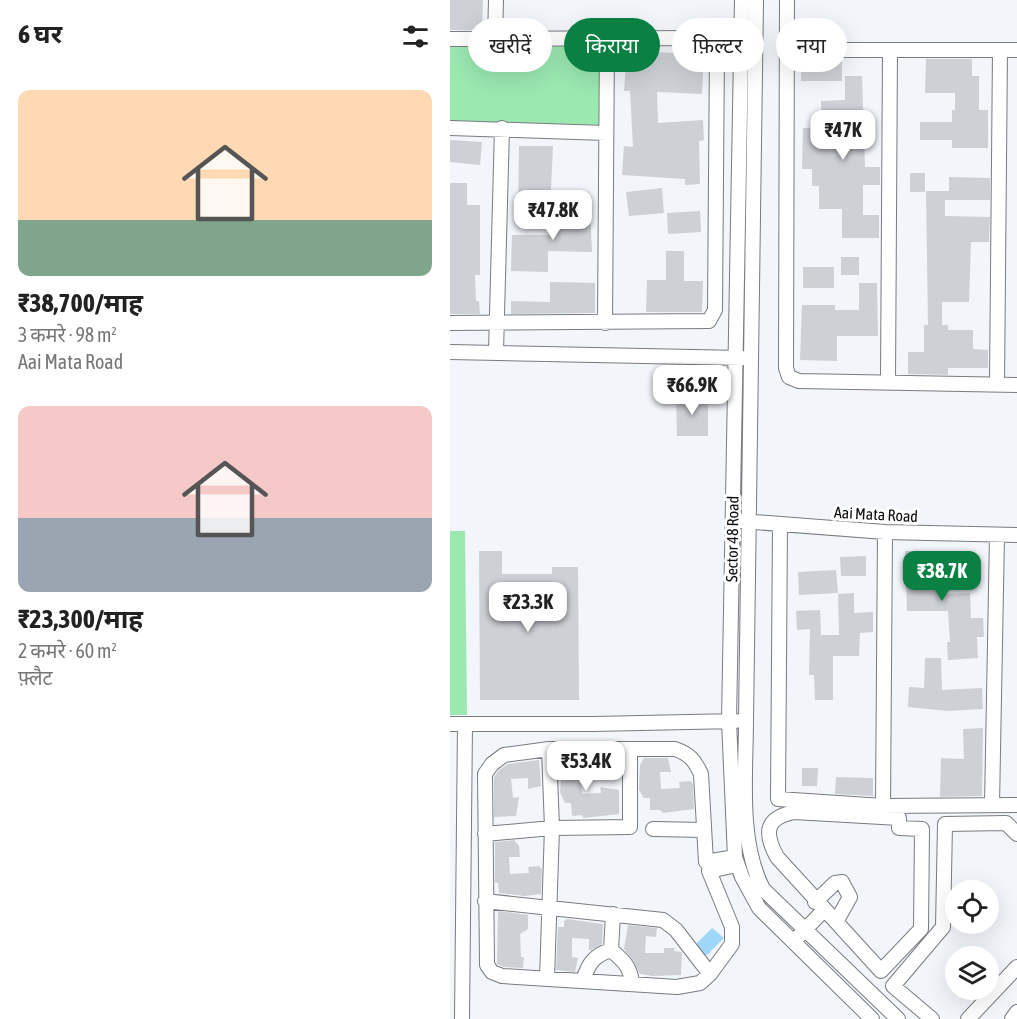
<!DOCTYPE html>
<html lang="hi">
<meta charset="utf-8">
<style>
:root{--surface:#fff;--page:#f2f2f2;--text:#222;--muted:#767676;--accent:#0b8043}
body{margin:0;font-family:"Asap Condensed","Noto Sans Devanagari",sans-serif;background:var(--page);color:var(--text);height:100vh;display:flex;flex-direction:column;font-size:22px;white-space:nowrap}
*{box-sizing:border-box;margin:0}
p{font-size:20px;color:var(--muted)}
.icon{flex:none;width:33px;height:33px;fill:none;stroke:currentColor;stroke-width:2;stroke-linecap:round;stroke-linejoin:round}
.map{position:relative;flex:1;overflow:hidden}
.sheet{display:flex;flex-direction:column;background:var(--surface);width:450px}
.sheet>*{flex:none}
.top-card{position:absolute;left:18px;top:18px;width:459px;height:54px;display:flex;gap:12px}
.fabs{position:absolute;left:495px;top:880px;display:grid;gap:12px}
.fabs a{display:grid;place-items:center;width:54px;height:54px;border-radius:50%;background:var(--surface);box-shadow:0 6px 24px #0002;font-size:30px}
.price{position:absolute;translate:-50% -51px;padding:0 14px;border-radius:12px;background:#fff;color:#222;font-size:20px;line-height:39px;filter:drop-shadow(0 2px 3px #0008)}
.price::after{content:'';position:absolute;left:50%;top:36px;width:18px;height:14px;margin-left:-9px;background:inherit;clip-path:polygon(0 0,100% 0,50% 100%)}
.price.current{background:var(--accent);color:#fff}
ul{padding:0;list-style:none}
li{display:grid;align-content:center;gap:12px;height:318px;padding:0 18px}
li span{display:grid;place-items:center;height:186px;border-radius:12px;color:#555}
li>.icon{margin-inline-start:auto}
span .icon{width:108px;height:108px;fill:#fffc;stroke-width:1}
li b{font-size:26px}
h2{display:flex;justify-content:space-between;align-items:center;height:72px;padding:0 18px;font-size:26px}
.tag{padding:0 21px;border-radius:27px;background:var(--surface);box-shadow:0 6px 24px #0002;font-size:21px;line-height:54px}
.tag.current{background:var(--accent);color:#fff}
main{display:flex;flex:1;min-height:0}
.map>svg:first-child{display:block}
.green{fill:#9be8b1}
.water{fill:#9ed7f8}
.building{fill:#cdd0d5}
.lines{fill:none;stroke-linecap:round;stroke-linejoin:round}
.minor-casing{stroke:#787b80;stroke-width:16}
.minor{stroke:#fff;stroke-width:14}
.labels{text-anchor:middle;dominant-baseline:central;stroke-width:6;stroke-linejoin:round;paint-order:stroke}
.street-label{font-size:16px;fill:#0b0c0e;stroke:#fff}
</style>
<main>
<section class="sheet">
<h2>6 घर<svg class="icon" aria-label="filters" viewBox="0 0 24 24"><path d="M4 7h16M4 17h16"/><circle cx="9" cy="7" r="2"/><circle cx="15" cy="17" r="2"/></svg></h2>
<ul>
<li><span style="background:linear-gradient(#ffd9b3 70%,#7fa58c 0)"><svg class="icon" aria-label="home" viewBox="0 0 24 24"><path d="M3 11l9-7 9 7M6 9v11h12V9"/></svg></span><div><b>₹38,700/माह</b><p>3 कमरे · 98 m²</p><p>Aai Mata Road</p></div></li>
<li><span style="background:linear-gradient(#f6c9c9 60%,#9aa5b1 0)"><svg class="icon" aria-label="home" viewBox="0 0 24 24"><path d="M3 11l9-7 9 7M6 9v11h12V9"/></svg></span><div><b>₹23,300/माह</b><p>2 कमरे · 60 m²</p><p>फ़्लैट</p></div></li>
</ul>
</section>
<div class="map">
<svg width="567" height="1019" viewBox="0 0 567 1019">
<rect width="100%" height="100%" fill="#f2f5fa"/>
<path class="green" d="M0,45l150,2 -1,78 -149,-3z
M0,531h15l2,184h-17z"/>
<path class="water" d="M262,928l12,10 -22,22 -11,-11z"/>
<path class="building" d="M0,0h33l-1,30h-32z
M177,51l77,3 -2,40 -45,-2 1,31 45,-3 1,20 -5,1 1,43 -15,1v-6l-63,-4 2,-29 9,1 -3,-56h-6z
M351,59h41v22h-41z
M476,59h46v17h7v34h9v38h-36v-8h-32v-18h32v-12h3v-17h-30z
M395,76h17l3,91h15v18h-17v30h16v23h-37v-29h-23v-23h-7v-17h-10l1,-41h18v-27l24,-1z
M0,140l32,2 -2,23 -30,-3z
M69,146h34l-3,64 -32,-1z
M460,173h15v19h-15z
M499,177l41,1v22h-45v16l45,1 -1,25h-18l-2,60h-27v23h6v5h25v19l15,1v18h-40v7l-40,-1v-22h16v-27h4l-2,-134h23z
M0,183h17v22h13v70h-5l1,26h3l1,13h-30z
M212,188l2,25 -35,3 -3,-24z
M102,209l38,1 2,42 -44,-1v21l-37,-1 1,-36h40z
M250,211l1,21 -33,2 -1,-21z
M216,251h18v30h19l-1,31h-56l1,-32h19z
M391,257h18v18h-18z
M353,267h31v21h-31z
M100,282l45,1v30l-84,1v-13l39,1z
M409,283h18l1,53h-41v25l-37,-1 2,-55h33v5h24z
M226,396h32v40h-31z
M29,551h23v23h50v-7h26l1,133h-99z
M455,551h39l2,43 24,-1 1,25h12l1,19h-7l1,21 -30,2 -1,-18h3l-2,-31h-41z
M416,556v20h-25l-1,-19z
M386,570l2,23 -39,2 -1,-23z
M404,593v20l19,-1v20l-13,1 -1,23h-26v44h-18l-1,-25h-5l1,-46 -13,1 -1,-19 24,-1 1,25h18l-1,-41z
M475,658h16l1,32 40,-2 1,21 -35,2 -40,-4 1,-20 15,1z
M533,728l-1,68 -42,1 1,-39 23,1 -1,-30z
M194,758h24l3,14h-11l1,17 19,-1 -1,-6 11,-1 3,3 1,25 -31,4 -3,-3h-10v-12h-6l-5,-8 1,-25z
M117,759h19l6,7v11h-11l1,17 19,-1 -1,-6 19,3v24l-35,4 -3,-3 -9,1 -1,-13h-6l-5,-11 2,-22z
M89,760l2,26 -13,3v-11l-17,1 2,19 6,-1 -3,19 -22,1v-40l5,-7 9,-6z
M352,768h16l-1,18h-15z
M386,777l37,1v18l-38,-2z
M64,840l5,6 1,11h-11l1,17 19,-1 -1,-6 11,-1 3,3 -1,25 -16,2 -26,-3 -1,-10h-3v-41z
M48,911l30,4v14l-8,5 1,23h3l-1,11 -19,-1 -7,-3z
M117,919l36,5 -1,20 -11,6h-2v-11l-17,-1v19l6,1 -3,14 -19,-2 2,-43h6v-6z
M178,925l29,3 -1,9 -10,-1 -1,17h19v-5h11l-1,3 8,1 -1,23 -28,1 -13,-2 -7,-14 -9,-11z"/>
<g class="lines">
<g class="minor-casing">
<path id="minor" d="M292,0l-13,721 6,136 7,20 17,31 113,111
M306,0l-10,720c0,54 -8,120 17,169l135,130
M337,0l-1,368 3,9 10,4 218,4
M0,39l255,-1 11,3 1,5 -2,264 -6,11 -259,2
M45,39l1,-39
M337,50h230
M0,128l156,5
M155,323l2,-283
M0,352l292,6
M46,352l6,-224
M438,382l2,-332
M547,384l3,-334
M291,521l144,11 132,3
M330,524l-2,275 105,7 134,-1
M0,724h143l143,-3
M542,805l5,-270
M433,806l2,-274
M344,812l105,6v10l23,1 -1,100 -40,42 -104,-114c-13,-24 -12,-39 17,-45z
M203,829l51,1
M35,834l67,-6 78,-1v-78
M285,857l-29,5 -5,-88c-7,-15 -12,-20 -26,-25h-126l-45,6 -12,9 -7,10 2,191 5,7 10,4 175,11 23,-4 10,-9 22,-30v-17l-23,-56 28,-6
M35,901l178,19 13,10 34,44
M365,902l20,-19 7,-1 8,15 -14,25
M348,937l26,-27
M161,950l2,-36
M97,979l5,-151 -3,-79
M133,981c5,-17 11,-26 28,-31 12,10 20,17 21,34
M12,1019l3,-295
M482,1019l-39,-33 50,-59 2,-103 61,-1 11,11
M518,1019l49,-52
M562,1019l5,-7"/>
</g>
<use href="#minor" class="minor"/>
</g>
<g class="labels">
<g class="street-label">
<text transform="translate(426 514) rotate(3)">Aai Mata Road</text>
<text transform="translate(282 539) rotate(-89)">Sector 48 Road</text>
</g>
</g>
</svg>
<div class="fabs">
<a><svg class="icon" aria-label="locate" viewBox="0 0 24 24"><circle cx="12" cy="12" r="6"/><path d="M12 2v4M12 18v4M2 12h4M18 12h4"/></svg></a>
<a><svg class="icon" aria-label="layers" viewBox="0 0 24 24"><path d="M12 4l9 5-9 5-9-5zM3 14l9 5 9-5"/></svg></a>
</div>
<b class="price" style="left:393px;top:161px">₹47K</b>
<b class="price" style="left:103px;top:241px">₹47.8K</b>
<b class="price" style="left:242px;top:416px">₹66.9K</b>
<b class="price current" style="left:492px;top:602px">₹38.7K</b>
<b class="price" style="left:78px;top:633px">₹23.3K</b>
<b class="price" style="left:136px;top:792px">₹53.4K</b>
<div class="top-card">
<a class="tag">खरीदें</a>
<a class="tag current">किराया</a>
<a class="tag">फ़िल्टर</a>
<a class="tag">नया</a>
</div>
</div>
</main>
